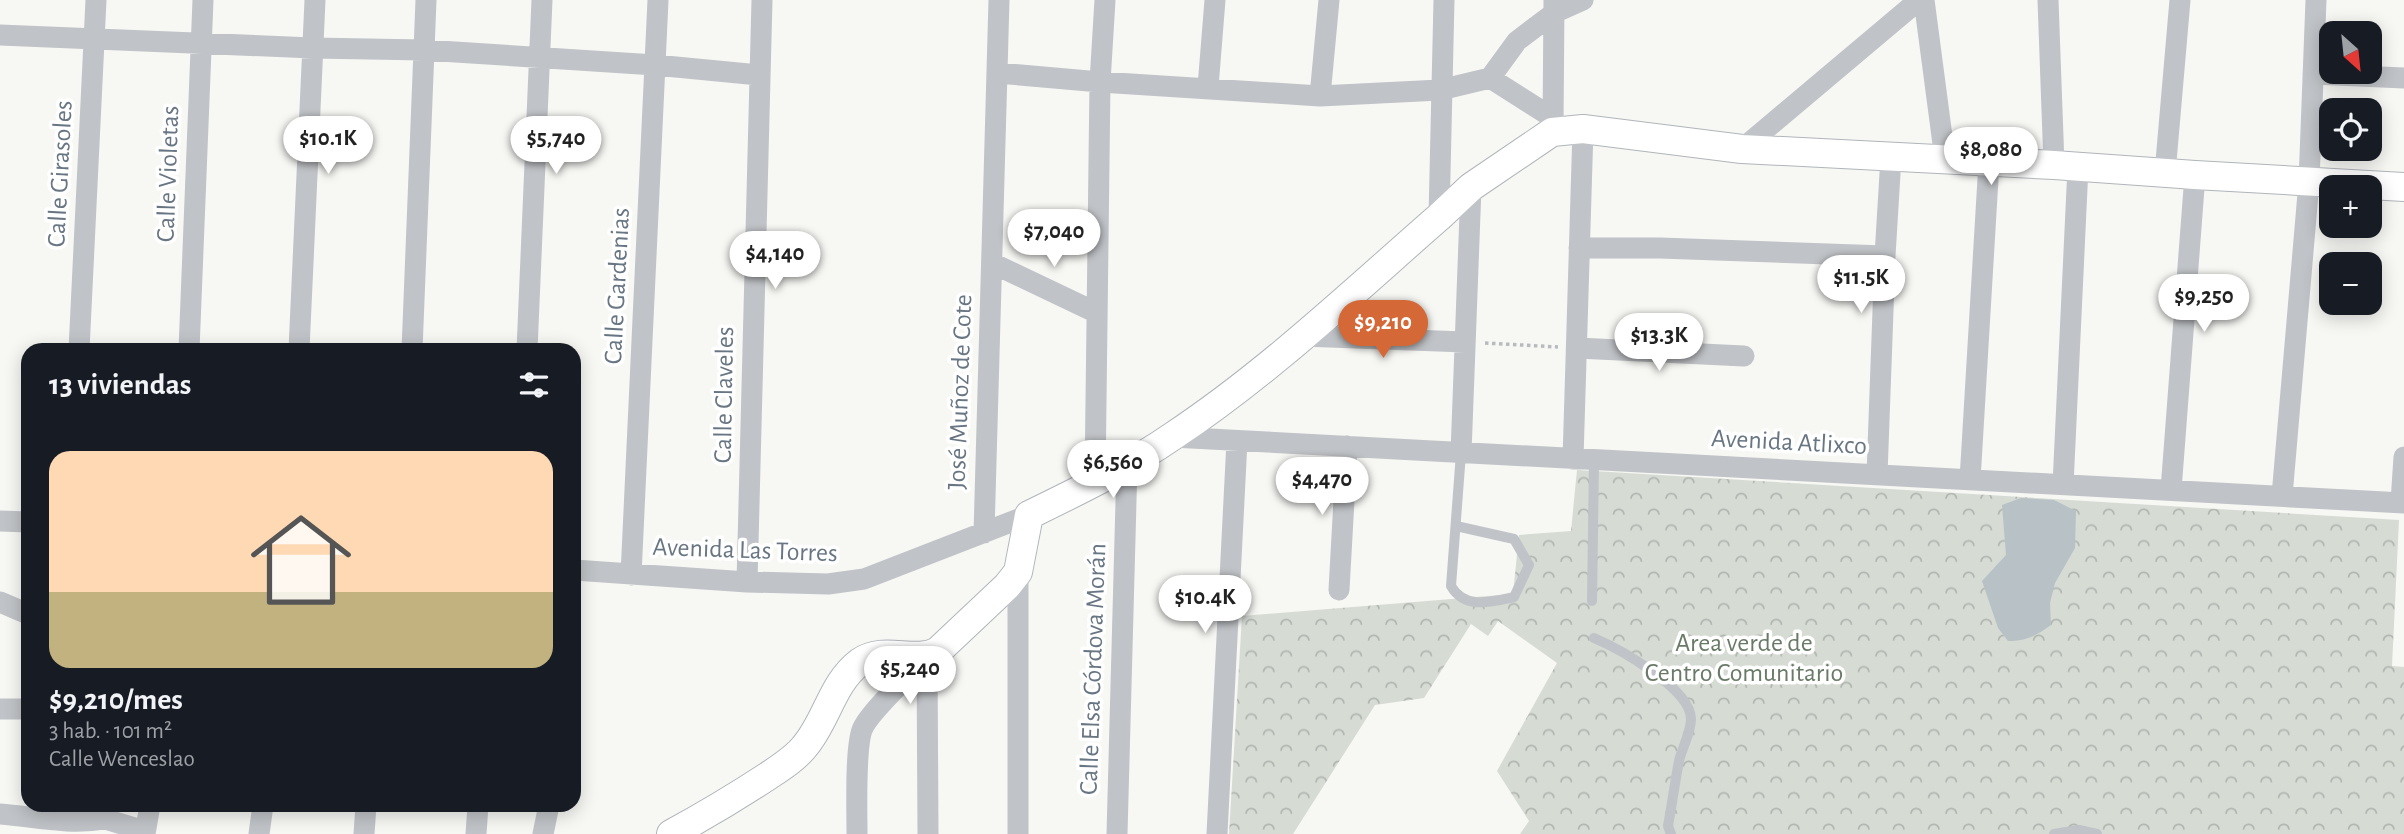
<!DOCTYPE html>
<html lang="es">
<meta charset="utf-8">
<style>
:root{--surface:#171b24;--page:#242831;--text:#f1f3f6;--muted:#9ea1a6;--line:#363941;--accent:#d46937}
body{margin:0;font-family:"Alegreya Sans",sans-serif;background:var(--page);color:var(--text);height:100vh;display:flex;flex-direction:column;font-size:26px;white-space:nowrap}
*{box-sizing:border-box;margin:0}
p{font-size:23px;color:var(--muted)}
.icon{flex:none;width:38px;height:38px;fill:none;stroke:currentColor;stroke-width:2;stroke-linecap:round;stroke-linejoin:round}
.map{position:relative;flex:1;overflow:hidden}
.drawer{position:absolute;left:21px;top:343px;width:560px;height:469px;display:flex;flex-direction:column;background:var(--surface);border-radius:21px;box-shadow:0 4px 18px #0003}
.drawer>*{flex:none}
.needle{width:46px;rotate:153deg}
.tools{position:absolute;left:2319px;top:21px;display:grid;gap:14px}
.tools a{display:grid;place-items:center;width:63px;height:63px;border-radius:14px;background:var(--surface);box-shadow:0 4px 18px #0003;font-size:35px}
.price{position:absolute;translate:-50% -60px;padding:0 16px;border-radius:24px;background:#fff;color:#222;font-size:23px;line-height:46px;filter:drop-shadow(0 2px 4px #0008)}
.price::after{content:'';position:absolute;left:50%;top:42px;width:21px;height:16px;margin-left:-10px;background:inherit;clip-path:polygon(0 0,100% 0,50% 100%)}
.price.selected{background:var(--accent);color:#fff}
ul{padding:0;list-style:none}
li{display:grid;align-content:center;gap:14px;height:371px;padding:0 28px}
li+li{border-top:2px solid var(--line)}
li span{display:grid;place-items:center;height:217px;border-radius:21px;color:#555}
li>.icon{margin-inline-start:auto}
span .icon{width:126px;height:126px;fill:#fffc;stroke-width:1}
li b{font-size:30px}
h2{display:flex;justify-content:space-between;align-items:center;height:84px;padding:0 28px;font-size:30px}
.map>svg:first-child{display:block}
.forest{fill:url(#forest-crowns)}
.water{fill:#b8c1c6}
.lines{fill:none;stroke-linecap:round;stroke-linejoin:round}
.secondary-casing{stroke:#b0b5ba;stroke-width:30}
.path{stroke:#b8bbbd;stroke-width:3.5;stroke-dasharray:3.5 3.5;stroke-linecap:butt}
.lane{stroke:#c0c3c7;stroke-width:10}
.street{stroke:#c0c3c7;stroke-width:21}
.secondary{stroke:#fff;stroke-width:28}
.labels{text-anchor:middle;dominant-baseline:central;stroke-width:7;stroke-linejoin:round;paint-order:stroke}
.street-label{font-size:26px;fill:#687582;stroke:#fff}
.park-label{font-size:26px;fill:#697a67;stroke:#fff}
</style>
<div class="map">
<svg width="2404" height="834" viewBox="0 0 2404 834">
<defs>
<pattern id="forest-crowns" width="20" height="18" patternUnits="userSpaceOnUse" patternTransform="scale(1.75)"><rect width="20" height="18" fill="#d6dbd4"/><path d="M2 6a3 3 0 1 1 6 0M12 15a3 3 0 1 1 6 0" fill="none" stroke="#b1b6b1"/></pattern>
</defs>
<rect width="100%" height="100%" fill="#f7f7f4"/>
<path class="forest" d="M1577,470l822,50 -7,146 12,1v167h-884l9,-13 -32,-50 60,-108 -59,-42 -10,15 -17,-12 -47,74 -49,7 -82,129h-64l13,-218 271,-22 6,-59 52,-4z"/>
<path class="water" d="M2021,498l33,2 22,11 -1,37 -20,35 -5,20 1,22c-15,11 -25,16 -43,16l-10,-13 -16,-47 24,-26 -4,-50z"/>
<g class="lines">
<g class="secondary-casing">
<path id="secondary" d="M671,834c33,-18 65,-37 97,-58 12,-8 28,-18 37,-30 22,-26 27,-63 55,-84 24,-17 55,2 78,-11l69,-65 11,-14 11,-57c49,-24 99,-48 144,-79 95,-63 180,-144 266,-219l32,-30 81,-55 31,-3 159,20 312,16 141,10 209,12"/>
</g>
<path class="path" d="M1485,343l73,4"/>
<path class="lane" d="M1456,526l58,13 15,26 -15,32c-23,5 -49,13 -63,-11l10,-133
M1592,601l2,-141
M1594,638c26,11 97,51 97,81 0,14 -9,29 -12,42 -4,21 -7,43 -11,65l3,8
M2054,834l25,-4 18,4"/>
<path class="street" d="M1924,0l21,159
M2048,0l6,165
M0,35l313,13 111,2 231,15 104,10
M997,73l103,9 220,14 120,-6 50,-12 63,40
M2313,74l91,4
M1490,78l27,-37 37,-28 29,-13
M1208,87l7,-87
M1320,96l9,-96
M1553,127l1,-127
M1742,149l177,-149
M2165,173l15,-173
M1439,217l5,-217
M1579,248h81l225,8
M992,263l105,50
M1302,336l163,6
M1577,348l167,8
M79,350l17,-350
M189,350l14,-350
M299,350l16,-350
M412,350l14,-350
M527,350l15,-350
M1172,437l1232,66
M1461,453l10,-266
M1573,459l10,-330
M1877,475l8,-219 6,-99
M1970,480l19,-318
M1095,482l5,-400 5,-82
M2063,485l15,-318
M2171,490l24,-315
M2282,496l27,-314 7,-182
M2401,502l3,-45
M0,521l28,1
M984,533l15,-533
M574,570l173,12 81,2 36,-5 165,-64
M631,575l27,-575
M747,582l15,-582
M1339,590l8,-144
M0,602l28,12
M927,657l1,177
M0,709h28
M100,808l5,11 40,12
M0,814c36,3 69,11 105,5
M145,834l5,-29
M259,834l4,-29
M364,834l2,-29
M476,834l2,-29
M543,834l6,-29
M857,834c0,-24 -2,-84 5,-104 6,-17 51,-58 65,-73
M1018,834v-262
M1117,834l10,-370
M1217,834l20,-393"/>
<use href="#secondary" class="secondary"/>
</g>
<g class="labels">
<g class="street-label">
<text transform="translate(60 174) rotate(-87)">Calle Girasoles</text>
<text transform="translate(168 174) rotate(-88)">Calle Violetas</text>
<text transform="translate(617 286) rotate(-87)">Calle Gardenias</text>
<text transform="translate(960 392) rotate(-88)">José Muñoz de Cote</text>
<text transform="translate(724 395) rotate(-89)">Calle Claveles</text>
<text transform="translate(1789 442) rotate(3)">Avenida Atlixco</text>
<text transform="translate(745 550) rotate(2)">Avenida Las Torres</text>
<text transform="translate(1093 669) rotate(-88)">Calle Elsa Córdova Morán</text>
</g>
<g class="park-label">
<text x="1744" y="643">Area verde de<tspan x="1744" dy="30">Centro Comunitario</tspan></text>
</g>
</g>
</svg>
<div class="tools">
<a><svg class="needle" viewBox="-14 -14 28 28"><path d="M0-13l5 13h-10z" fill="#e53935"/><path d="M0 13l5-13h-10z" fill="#9ea1a6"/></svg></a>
<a><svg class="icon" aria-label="locate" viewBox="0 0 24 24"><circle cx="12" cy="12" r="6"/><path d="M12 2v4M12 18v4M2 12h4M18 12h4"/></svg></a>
<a>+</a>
<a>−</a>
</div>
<b class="price" style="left:328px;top:176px">$10.1K</b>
<b class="price" style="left:556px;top:176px">$5,740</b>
<b class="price" style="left:1991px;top:187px">$8,080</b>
<b class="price" style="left:1054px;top:269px">$7,040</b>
<b class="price" style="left:775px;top:291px">$4,140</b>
<b class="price" style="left:1861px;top:315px">$11.5K</b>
<b class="price" style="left:2204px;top:334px">$9,250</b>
<b class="price selected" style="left:1383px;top:360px">$9,210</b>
<b class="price" style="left:1659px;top:373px">$13.3K</b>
<b class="price" style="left:1113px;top:500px">$6,560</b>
<b class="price" style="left:1322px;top:517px">$4,470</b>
<b class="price" style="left:1205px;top:635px">$10.4K</b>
<b class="price" style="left:910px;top:706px">$5,240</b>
<section class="drawer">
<h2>13 viviendas<svg class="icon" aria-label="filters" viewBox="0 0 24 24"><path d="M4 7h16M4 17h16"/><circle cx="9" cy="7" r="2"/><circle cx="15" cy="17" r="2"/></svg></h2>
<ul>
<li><span style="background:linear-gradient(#ffd9b3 65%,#c2b280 0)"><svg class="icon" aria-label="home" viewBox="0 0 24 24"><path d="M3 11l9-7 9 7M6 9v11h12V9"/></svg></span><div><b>$9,210/mes</b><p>3 hab. · 101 m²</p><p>Calle Wenceslao</p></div></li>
</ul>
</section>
</div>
